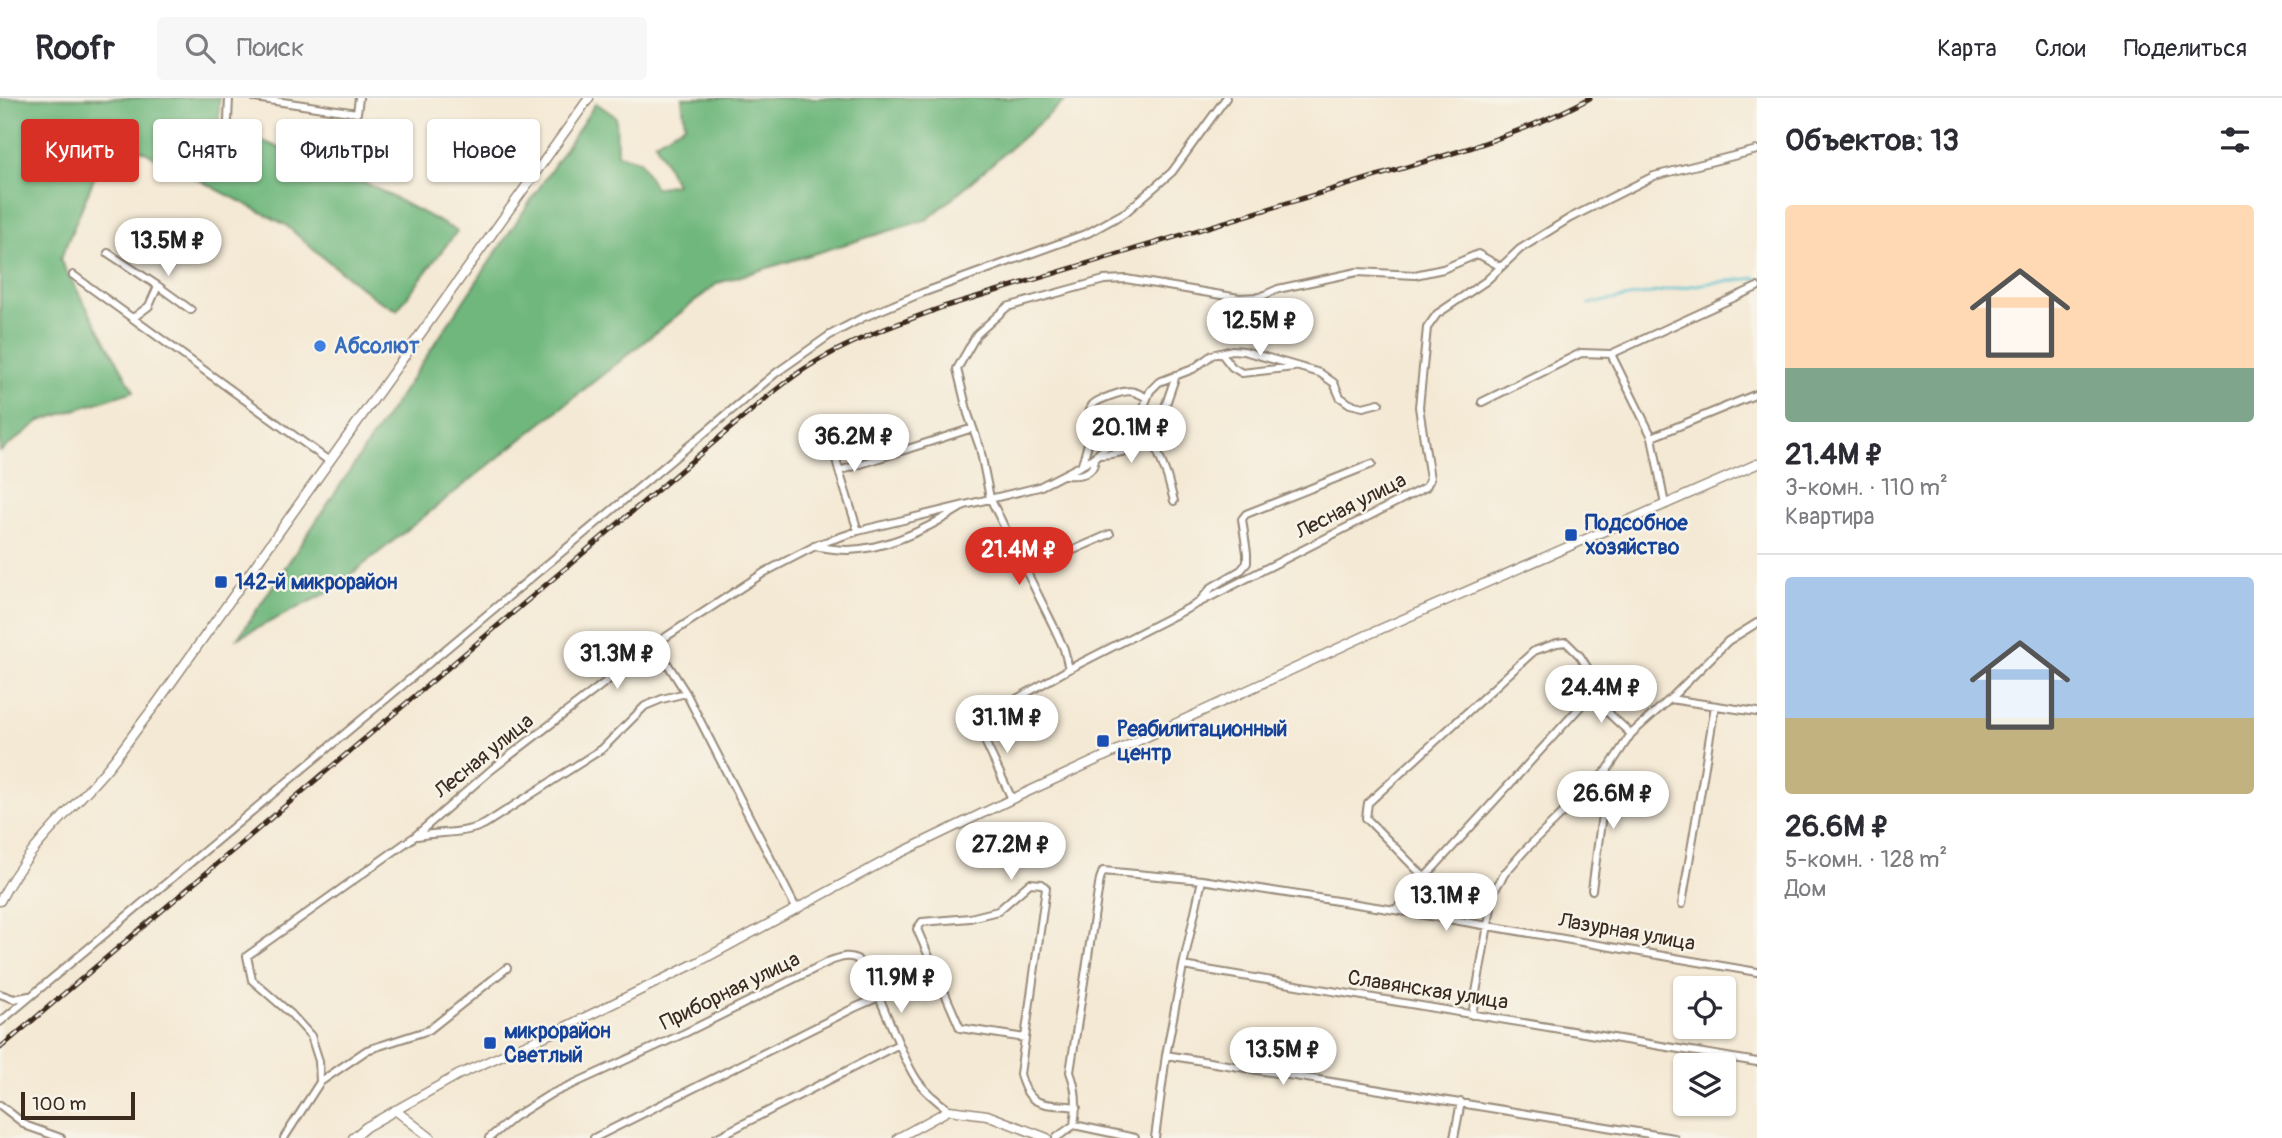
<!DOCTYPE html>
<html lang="ru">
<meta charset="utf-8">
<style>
:root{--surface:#fff;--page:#f7f7f7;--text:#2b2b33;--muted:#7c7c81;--line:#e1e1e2;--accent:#d93025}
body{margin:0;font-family:Pangolin,sans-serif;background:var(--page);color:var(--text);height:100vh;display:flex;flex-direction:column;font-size:26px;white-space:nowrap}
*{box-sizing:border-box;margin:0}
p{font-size:23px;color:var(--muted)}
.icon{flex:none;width:38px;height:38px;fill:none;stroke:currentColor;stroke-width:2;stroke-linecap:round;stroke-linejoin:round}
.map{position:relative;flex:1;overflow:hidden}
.panel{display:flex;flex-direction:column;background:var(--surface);width:525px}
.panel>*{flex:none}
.banner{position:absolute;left:21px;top:21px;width:665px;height:63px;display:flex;gap:14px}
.tools{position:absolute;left:1673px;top:878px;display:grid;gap:14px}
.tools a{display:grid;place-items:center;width:63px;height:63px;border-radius:7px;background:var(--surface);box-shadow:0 2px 5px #0004;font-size:35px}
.scale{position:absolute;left:21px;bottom:18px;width:114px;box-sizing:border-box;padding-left:7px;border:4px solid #3b2a1e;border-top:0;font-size:19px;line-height:24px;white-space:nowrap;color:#3b2a1e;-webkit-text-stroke:5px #f7f3e8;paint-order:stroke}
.price{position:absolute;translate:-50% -60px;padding:0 16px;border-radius:24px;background:#fff;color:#222;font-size:23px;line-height:46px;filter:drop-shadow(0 2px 4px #0008)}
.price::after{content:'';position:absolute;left:50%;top:42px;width:21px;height:16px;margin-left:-10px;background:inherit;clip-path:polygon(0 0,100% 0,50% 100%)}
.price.current{background:var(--accent);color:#fff}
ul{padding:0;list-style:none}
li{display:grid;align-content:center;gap:14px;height:371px;padding:0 28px}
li+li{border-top:2px solid var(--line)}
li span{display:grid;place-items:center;height:217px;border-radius:7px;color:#555}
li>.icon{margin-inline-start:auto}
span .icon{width:126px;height:126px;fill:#fffc;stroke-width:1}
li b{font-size:30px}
h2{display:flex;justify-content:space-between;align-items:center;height:84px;padding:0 28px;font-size:30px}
.pill{padding:0 24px;border-radius:7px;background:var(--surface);box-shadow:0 2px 5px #0004;font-size:24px;line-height:63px}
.pill.current{background:var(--accent);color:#fff}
header{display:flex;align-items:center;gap:42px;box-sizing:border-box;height:98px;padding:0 35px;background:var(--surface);border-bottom:2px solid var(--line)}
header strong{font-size:33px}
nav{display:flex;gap:38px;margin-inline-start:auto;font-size:24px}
.search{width:490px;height:63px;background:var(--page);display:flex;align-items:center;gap:18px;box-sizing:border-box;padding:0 24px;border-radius:7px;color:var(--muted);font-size:26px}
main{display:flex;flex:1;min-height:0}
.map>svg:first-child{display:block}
.forest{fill:#6fb77d;stroke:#55704e;stroke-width:2}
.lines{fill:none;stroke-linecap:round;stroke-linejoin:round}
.stream{stroke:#52becd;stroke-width:2.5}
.minor-casing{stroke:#988a79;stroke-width:10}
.tertiary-casing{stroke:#988a79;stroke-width:11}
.minor{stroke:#fff;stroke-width:6}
.tertiary{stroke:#fff;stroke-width:8}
.rail-casing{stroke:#3b2a1e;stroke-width:5}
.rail{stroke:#f7f3e8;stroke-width:2.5;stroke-dasharray:8;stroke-linecap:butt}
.shop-dot{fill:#3f7fe0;stroke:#f7f3e8;stroke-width:2.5}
.transit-dot{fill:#1a4fb4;stroke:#f7f3e8;stroke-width:2.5}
.labels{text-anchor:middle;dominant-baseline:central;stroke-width:5;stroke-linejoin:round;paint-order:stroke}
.shop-label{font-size:21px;font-weight:bold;fill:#366cbe;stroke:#f7f3e8;text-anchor:start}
.street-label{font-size:21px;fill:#3b2a1e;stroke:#f7f3e8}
.transit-label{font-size:21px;font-weight:bold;fill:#164399;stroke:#f7f3e8;text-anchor:start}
</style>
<header>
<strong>Roofr</strong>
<div class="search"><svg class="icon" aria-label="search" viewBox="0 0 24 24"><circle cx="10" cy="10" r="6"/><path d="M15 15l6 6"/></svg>Поиск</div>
<nav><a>Карта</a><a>Слои</a><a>Поделиться</a></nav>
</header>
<main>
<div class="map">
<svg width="1757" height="1040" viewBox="0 0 1757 1040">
<rect width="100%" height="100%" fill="#f7f3e8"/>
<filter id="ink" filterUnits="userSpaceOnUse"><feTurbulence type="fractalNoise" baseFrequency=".0143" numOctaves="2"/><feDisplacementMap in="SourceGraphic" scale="14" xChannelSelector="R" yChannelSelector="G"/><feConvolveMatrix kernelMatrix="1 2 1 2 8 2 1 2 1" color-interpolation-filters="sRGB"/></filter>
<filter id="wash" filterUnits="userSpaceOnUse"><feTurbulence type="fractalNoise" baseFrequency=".00686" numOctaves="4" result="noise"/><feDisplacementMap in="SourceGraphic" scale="28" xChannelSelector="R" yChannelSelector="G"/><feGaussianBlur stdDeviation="1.57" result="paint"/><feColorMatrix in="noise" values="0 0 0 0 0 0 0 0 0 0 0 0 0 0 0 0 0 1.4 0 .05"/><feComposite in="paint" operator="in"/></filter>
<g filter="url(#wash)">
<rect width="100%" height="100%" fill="#f4e9d4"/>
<path class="forest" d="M0,0h219v25l153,63 85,45 -60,79 -21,-11 -62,-49 -28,-25 -174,-90 -52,125 74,131 -94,30 -40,31z
M682,0h386l-140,121 -210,64 -389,309 -91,46 358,-535 20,14 1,37 23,7 15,27 21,-4 -21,-42 30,-17z"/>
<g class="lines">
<path class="stream" d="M1589,206l119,-21 49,-5"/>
</g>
</g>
<g filter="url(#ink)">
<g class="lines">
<g class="minor-casing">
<path id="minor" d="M255,0l102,15 2,-15
M228,23l1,-23
M108,155l50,33 -9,20 -16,12
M73,177l256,186
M158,188l33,24
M1221,255l11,14 10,6 52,-6
M1611,256l41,83
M1482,304l99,-49 30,1 146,-67
M827,324l12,49 19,60
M1140,328l15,19 12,31 7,25
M1136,329l14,-36 9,-9 34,-13 19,-14 20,-5 12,1 76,22 14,10 6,14 10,7 13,3 16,-4
M1099,357c20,-1 35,-4 50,-18
M1081,368c4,-11 8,-21 8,-33 0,-29 -3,-29 27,-39 13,-5 19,-3 31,4
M839,373l134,-43
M1065,377c15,1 30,0 30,-18
M1665,407l-13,-68 105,-43
M814,448c11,2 23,4 34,4 40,-1 81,-22 114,-43
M1026,473l84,-37
M1198,505l14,-16 29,-17 6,-7v-10l-5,-34 4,-5 126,-50
M655,546l31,49 111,217
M1069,571l-5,-20 -11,-24 -63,-127 -10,-50 -12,-34 -11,-45 20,-35 30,-27 97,-27 22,-1 113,19 21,-1 18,-8 79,-17 58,3 28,-6 35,-15 23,13
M1590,598l41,38
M1670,601l87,13
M1012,701l-36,-77 93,-53 357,-182 4,-8 -11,-72 8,-79 10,-14 49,-33 34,-32 50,-31 84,-42 103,-26
M417,738c24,-5 46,-1 68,-12l117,-75 43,-43 17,-7 24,-6
M1592,792l16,-121
M1682,806l33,-198
M1395,812l195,-214 7,-13 -17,-27 -14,-14 -9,1 -23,8 -166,152 -2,15 59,60
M1183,868l19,-86 193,30 362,62
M0,896l14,5 15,-3
M879,899l20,47
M1472,917l22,-124 11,-18 20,-23 83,-81 23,-35 39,-35 58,-58 29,-18
M0,924l776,-649 54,-38 32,-17 60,-25 166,-60 38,-21 46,-40 54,-74
M1025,940l-65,-10 -43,-99 5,-7 48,-4 28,-7 32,-28 12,1 4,4 -26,186c9,36 25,29 57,33
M1166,957l17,-89 574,96
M320,984l47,-32 62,-20 78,-62
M0,1007l27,21 34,12
M1074,1027c3,-19 3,-35 -4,-53l30,-193 3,-8 99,9
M284,1040l36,-56 -1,-21 -8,-25 -20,-22 -39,-34 -5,-24 167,-119 77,-67 164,-126 110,-72 54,-28 39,-13 181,-44 47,-24 28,-22 43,-28 8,-6 11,-32
M489,1040l25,-21 35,-22 136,-62 145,-72c10,-3 18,-7 27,-2l22,38 -25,11 -260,130
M716,1040l183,-94c14,34 20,44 50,66
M1056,1040l18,-13 61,13
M1155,1040l11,-83 508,83
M1454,1040l7,-36"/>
</g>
<g class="tertiary-casing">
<path id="tertiary" d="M0,803c26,-52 68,-87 105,-130 17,-20 32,-43 49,-64l435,-609
M395,1012l36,28
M353,1040l13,-11 92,-52 103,-46 139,-68 194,-105 118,-57 355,-164 390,-171
M898,1040l51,-28 38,5 60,23"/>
</g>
<use href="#minor" class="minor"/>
<use href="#tertiary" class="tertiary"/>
<g class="rail-casing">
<path id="rail" d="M0,950l766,-650c14,-11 28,-23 43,-32 42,-26 88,-42 134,-59l530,-160c40,-14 79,-28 117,-49"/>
</g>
<use href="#rail" class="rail"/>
</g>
</g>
<circle class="shop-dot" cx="320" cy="248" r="7"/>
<g class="transit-dot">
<rect x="1564" y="430" width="14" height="14" rx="3.5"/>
<rect x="214" y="477" width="14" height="14" rx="3.5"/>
<rect x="1096" y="636" width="14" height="14" rx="3.5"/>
<rect x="483" y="938" width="14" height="14" rx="3.5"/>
</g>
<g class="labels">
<g class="shop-label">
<text x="334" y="248">Абсолют</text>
</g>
<g class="street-label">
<text transform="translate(1351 408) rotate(-27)">Лесная улица</text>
<text transform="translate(484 658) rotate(-39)">Лесная улица</text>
<text transform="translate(1627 834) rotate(10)">Лазурная улица</text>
<text transform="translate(1428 892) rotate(9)">Славянская улица</text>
<text transform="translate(730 893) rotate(-26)">Приборная улица</text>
</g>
<g class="transit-label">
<text x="1585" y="425">Подсобное<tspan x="1585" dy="24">хозяйство</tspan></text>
<text x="235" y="484">142-й микрорайон</text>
<text x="1117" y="631">Реабилитационный<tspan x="1117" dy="24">центр</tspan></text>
<text x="504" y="933">микрорайон<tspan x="504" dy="24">Светлый</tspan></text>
</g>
</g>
</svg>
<div class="tools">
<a><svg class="icon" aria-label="locate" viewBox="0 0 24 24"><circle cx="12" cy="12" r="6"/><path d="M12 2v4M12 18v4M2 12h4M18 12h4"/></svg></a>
<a><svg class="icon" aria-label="layers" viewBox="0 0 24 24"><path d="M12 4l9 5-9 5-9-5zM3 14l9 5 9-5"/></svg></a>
</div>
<div class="scale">100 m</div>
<b class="price" style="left:168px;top:180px">13.5M ₽</b>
<b class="price" style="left:1260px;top:260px">12.5M ₽</b>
<b class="price" style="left:1131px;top:367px">20.1M ₽</b>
<b class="price" style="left:854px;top:376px">36.2M ₽</b>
<b class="price current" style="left:1019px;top:489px">21.4M ₽</b>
<b class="price" style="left:617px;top:593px">31.3M ₽</b>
<b class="price" style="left:1601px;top:627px">24.4M ₽</b>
<b class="price" style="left:1007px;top:657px">31.1M ₽</b>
<b class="price" style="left:1613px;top:733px">26.6M ₽</b>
<b class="price" style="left:1011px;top:784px">27.2M ₽</b>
<b class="price" style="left:1446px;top:835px">13.1M ₽</b>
<b class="price" style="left:901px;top:917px">11.9M ₽</b>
<b class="price" style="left:1283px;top:989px">13.5M ₽</b>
<div class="banner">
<a class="pill current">Купить</a>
<a class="pill">Снять</a>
<a class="pill">Фильтры</a>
<a class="pill">Новое</a>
</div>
</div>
<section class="panel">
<h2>Объектов: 13<svg class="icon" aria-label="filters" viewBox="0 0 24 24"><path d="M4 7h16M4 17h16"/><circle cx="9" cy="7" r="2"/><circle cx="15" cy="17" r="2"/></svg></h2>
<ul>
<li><span style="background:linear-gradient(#ffd9b3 75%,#7fa58c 0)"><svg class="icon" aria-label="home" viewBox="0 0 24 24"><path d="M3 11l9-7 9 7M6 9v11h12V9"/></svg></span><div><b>21.4M ₽</b><p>3-комн. · 110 m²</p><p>Квартира</p></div></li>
<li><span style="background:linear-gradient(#a9c7e8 65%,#c2b280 0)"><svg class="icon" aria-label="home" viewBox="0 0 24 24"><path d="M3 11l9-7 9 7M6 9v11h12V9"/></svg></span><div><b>26.6M ₽</b><p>5-комн. · 128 m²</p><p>Дом</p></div></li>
</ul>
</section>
</main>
